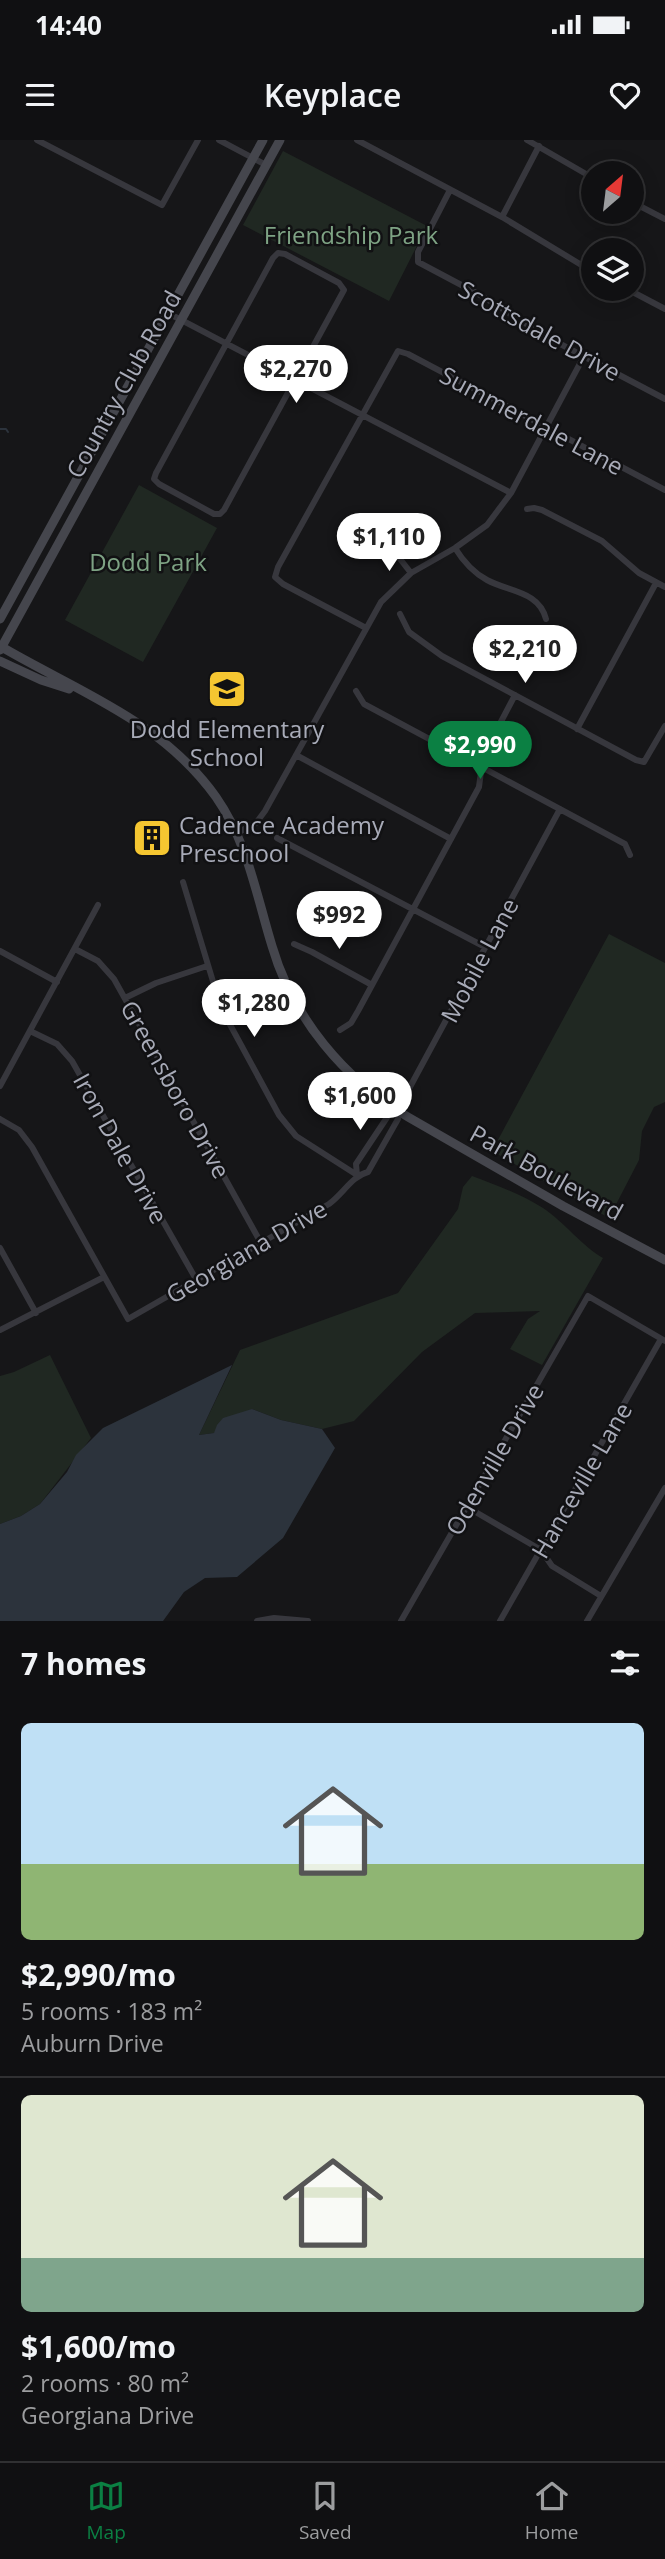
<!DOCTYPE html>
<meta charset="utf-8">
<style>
:root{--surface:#101012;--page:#1e1e20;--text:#f1f3f6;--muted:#9c9d9f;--line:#303032;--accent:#0b8043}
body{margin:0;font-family:"Open Sans",sans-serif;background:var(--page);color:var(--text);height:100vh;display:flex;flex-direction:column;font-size:26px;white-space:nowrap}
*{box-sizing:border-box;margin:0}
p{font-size:23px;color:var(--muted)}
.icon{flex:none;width:38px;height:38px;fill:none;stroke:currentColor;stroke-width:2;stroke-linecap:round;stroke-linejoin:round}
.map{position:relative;height:1481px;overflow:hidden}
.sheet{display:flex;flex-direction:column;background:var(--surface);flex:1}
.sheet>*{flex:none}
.needle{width:46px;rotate:28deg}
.buttons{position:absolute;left:581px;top:21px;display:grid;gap:14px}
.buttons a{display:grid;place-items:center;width:63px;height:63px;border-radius:50%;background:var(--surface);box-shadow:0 4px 18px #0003,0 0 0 2px var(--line);font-size:35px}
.price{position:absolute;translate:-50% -60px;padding:0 16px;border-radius:24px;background:#fff;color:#222;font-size:23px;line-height:46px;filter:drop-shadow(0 2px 4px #0008)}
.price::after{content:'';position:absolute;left:50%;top:42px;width:21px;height:16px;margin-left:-10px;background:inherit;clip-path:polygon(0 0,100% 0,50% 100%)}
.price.current{background:var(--accent);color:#fff}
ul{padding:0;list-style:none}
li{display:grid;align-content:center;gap:14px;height:371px;padding:0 21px}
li+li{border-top:2px solid var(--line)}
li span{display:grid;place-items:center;height:217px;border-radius:10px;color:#555}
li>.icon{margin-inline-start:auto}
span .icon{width:126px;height:126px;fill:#fffc;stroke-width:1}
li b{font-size:30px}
h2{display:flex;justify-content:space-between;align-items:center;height:84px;padding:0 21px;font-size:30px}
.status{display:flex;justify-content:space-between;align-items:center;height:49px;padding:0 35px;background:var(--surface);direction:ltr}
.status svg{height:19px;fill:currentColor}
header{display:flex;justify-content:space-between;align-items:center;height:91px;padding:0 21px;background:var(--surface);font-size:32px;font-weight:600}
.tab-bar{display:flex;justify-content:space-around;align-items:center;height:98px;border-top:2px solid var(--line);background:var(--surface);font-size:19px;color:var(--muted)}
.tab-bar a{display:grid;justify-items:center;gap:4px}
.tab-bar .current{color:var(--accent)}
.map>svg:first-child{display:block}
.green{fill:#202822}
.water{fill:#2c333c}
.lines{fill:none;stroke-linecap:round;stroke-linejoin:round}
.stream{stroke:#2c333c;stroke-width:2}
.street{stroke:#37373d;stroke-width:6}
.secondary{stroke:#45464d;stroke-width:9}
.labels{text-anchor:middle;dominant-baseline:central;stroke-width:5;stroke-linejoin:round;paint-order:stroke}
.park-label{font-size:24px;fill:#7ea384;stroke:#111113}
.street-label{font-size:24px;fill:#a8abb8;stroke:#111113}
.poi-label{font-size:24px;fill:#a8abb8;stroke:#111113}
</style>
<div class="status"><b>14:40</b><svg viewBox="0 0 49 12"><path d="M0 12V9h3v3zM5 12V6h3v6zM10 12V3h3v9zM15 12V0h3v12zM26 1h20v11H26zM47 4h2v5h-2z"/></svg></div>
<header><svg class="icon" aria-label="menu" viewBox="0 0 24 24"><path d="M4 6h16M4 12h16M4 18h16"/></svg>Keyplace<svg class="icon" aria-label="heart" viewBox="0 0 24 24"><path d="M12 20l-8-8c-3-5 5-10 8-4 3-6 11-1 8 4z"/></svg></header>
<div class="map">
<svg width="665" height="1481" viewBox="0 0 665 1481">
<rect width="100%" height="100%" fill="#161618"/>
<path class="green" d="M283,11l144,75 -38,75 -146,-76z
M139,345l78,43 -74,134 -78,-42z
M609,794l56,29v139l-11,5 -12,24 -3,29 -30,58 -117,-67z
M472,1036c24,9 49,18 71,32 21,14 40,39 60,50l-61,107 -32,-16 18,-30 12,-8 -65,2 -53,39 -68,69 -32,8 -41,-9 -29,-11 -38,24 -15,2 41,-85 158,-57 60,-84 5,-22z
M50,1215l41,83 -51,66 -19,12 -21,8v-148l14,-4z"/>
<path class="water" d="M232,1225l-33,70 15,-2 3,-8 6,-7 29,-9 29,11 41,9 13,19 -52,90 -46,39 -32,1 -21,14 -21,29h-163v-97l21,-8 19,-12 27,-32 9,-17 27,-27z"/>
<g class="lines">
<path class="stream" d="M0,289h6l2,3"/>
<path class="street" d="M37,0l125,65 36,-65
M219,0l47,25
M357,0l145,77 91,55
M527,0l66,38
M450,50l-32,62v10l64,34 65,41 118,62
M632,62l33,17
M502,77l37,-71
M278,113l7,1 54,29 5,7 -120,220 -4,4h-6l-55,-30 -5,-5 2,-6 117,-215z
M627,149l38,20
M166,172l345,181
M527,369l7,-1 8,2 60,31 37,32 26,14
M386,401l25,32
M455,408c8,13 19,25 32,32 22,12 52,11 59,39
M400,474l9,18 33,24 194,104 8,2 21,-36
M366,488l-83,-44 -8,-7 3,-10 120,-216 10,3 257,136
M356,551l8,13 261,140 5,11
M577,589l79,-146
M296,615l155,84
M237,693l19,-10 9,-12 116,-209 30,-29 44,-25 32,-23 24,-32 73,-137
M277,698l208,109
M183,742l38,126 58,107 17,21 61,39
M294,804l18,8 60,33
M75,809l23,12 16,18 147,264
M0,811l57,31
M125,858l31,-15 51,-17
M340,890l11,-7 7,-12 121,-224 4,-31 32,-61
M30,891l27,13 15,17 125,220
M0,946l98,-181
M397,971l163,-302
M0,979l19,11 13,17 96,172 201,-115c14,-10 23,-28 39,-32l30,-53 -1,-8
M357,1035l-1,-11 34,-51 7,-2
M0,1108l36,65
M0,1190l104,-53
M467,1367l74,43 11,16 49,30
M257,1481l17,-3 34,3
M401,1481l187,-325 77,45
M500,1481l161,-282
M587,1481l78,-133"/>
<path class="secondary" d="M0,479l263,-479
M0,506c78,46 161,74 216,151 32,46 40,97 56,149 21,72 72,133 136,171l155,89 102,54
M0,510l280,-510
M0,521l41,19 28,9"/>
</g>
<defs>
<g id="school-square" transform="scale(2.0125)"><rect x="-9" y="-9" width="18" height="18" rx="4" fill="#f5c631" stroke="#111113"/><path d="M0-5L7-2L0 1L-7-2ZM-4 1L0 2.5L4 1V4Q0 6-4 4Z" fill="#111"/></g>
<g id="building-square" transform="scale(2.0125)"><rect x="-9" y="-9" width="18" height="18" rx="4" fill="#f5c631" stroke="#111113"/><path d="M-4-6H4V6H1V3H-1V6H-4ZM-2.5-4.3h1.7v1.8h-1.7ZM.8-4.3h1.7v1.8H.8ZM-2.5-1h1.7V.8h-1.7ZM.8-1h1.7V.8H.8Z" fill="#111"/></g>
</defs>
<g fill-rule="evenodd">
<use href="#school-square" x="227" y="549"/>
<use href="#building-square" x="152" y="698"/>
</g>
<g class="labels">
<g class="park-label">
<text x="351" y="94">Friendship Park</text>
<text x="148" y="421">Dodd Park</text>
</g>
<g class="street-label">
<text transform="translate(540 190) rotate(29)">Scottsdale Drive</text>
<text transform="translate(123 244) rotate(-61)">Country Club Road</text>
<text transform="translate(532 280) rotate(28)">Summerdale Lane</text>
<text transform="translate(479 820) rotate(-62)">Mobile Lane</text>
<text transform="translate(176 949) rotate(61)">Greensboro Drive</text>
<text transform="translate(121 1008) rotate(61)">Iron Dale Drive</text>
<text transform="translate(547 1032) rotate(29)">Park Boulevard</text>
<text transform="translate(246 1111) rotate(-30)">Georgiana Drive</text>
<text transform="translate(494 1319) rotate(-60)">Odenville Drive</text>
<text transform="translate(581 1340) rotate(-60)">Hanceville Lane</text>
</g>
<g class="poi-label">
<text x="227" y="588">Dodd Elementary<tspan x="227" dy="28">School</tspan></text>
<text x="179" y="684" text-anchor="start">Cadence Academy<tspan x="179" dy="28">Preschool</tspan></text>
</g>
</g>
</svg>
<div class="buttons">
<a><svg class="needle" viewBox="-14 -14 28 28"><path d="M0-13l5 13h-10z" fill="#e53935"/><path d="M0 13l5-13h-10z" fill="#9c9d9f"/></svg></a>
<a><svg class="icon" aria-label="layers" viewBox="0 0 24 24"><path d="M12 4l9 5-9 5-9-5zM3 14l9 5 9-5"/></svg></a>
</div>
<b class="price" style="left:296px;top:265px">$2,270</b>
<b class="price" style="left:389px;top:433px">$1,110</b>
<b class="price" style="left:525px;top:545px">$2,210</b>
<b class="price current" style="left:480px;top:641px">$2,990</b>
<b class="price" style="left:339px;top:811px">$992</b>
<b class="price" style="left:254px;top:899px">$1,280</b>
<b class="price" style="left:360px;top:992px">$1,600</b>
</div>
<section class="sheet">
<h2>7 homes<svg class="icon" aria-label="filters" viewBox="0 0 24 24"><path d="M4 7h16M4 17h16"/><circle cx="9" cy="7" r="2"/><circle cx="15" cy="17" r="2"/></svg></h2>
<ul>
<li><span style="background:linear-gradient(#bfe0f5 65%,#8fb573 0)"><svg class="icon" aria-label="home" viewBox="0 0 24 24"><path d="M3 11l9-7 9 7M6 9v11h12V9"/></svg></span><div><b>$2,990/mo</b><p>5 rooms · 183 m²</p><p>Auburn Drive</p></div></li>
<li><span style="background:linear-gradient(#dfe7d0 75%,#7fa58c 0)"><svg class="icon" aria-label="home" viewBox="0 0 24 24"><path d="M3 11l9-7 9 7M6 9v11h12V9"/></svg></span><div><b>$1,600/mo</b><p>2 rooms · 80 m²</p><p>Georgiana Drive</p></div></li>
</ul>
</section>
<nav class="tab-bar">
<a class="current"><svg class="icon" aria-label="map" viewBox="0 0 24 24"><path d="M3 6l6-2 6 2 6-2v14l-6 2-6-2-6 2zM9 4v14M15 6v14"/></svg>Map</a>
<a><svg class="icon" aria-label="saved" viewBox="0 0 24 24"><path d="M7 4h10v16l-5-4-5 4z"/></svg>Saved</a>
<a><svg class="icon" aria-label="home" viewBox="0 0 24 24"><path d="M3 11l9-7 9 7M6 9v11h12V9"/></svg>Home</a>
</nav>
